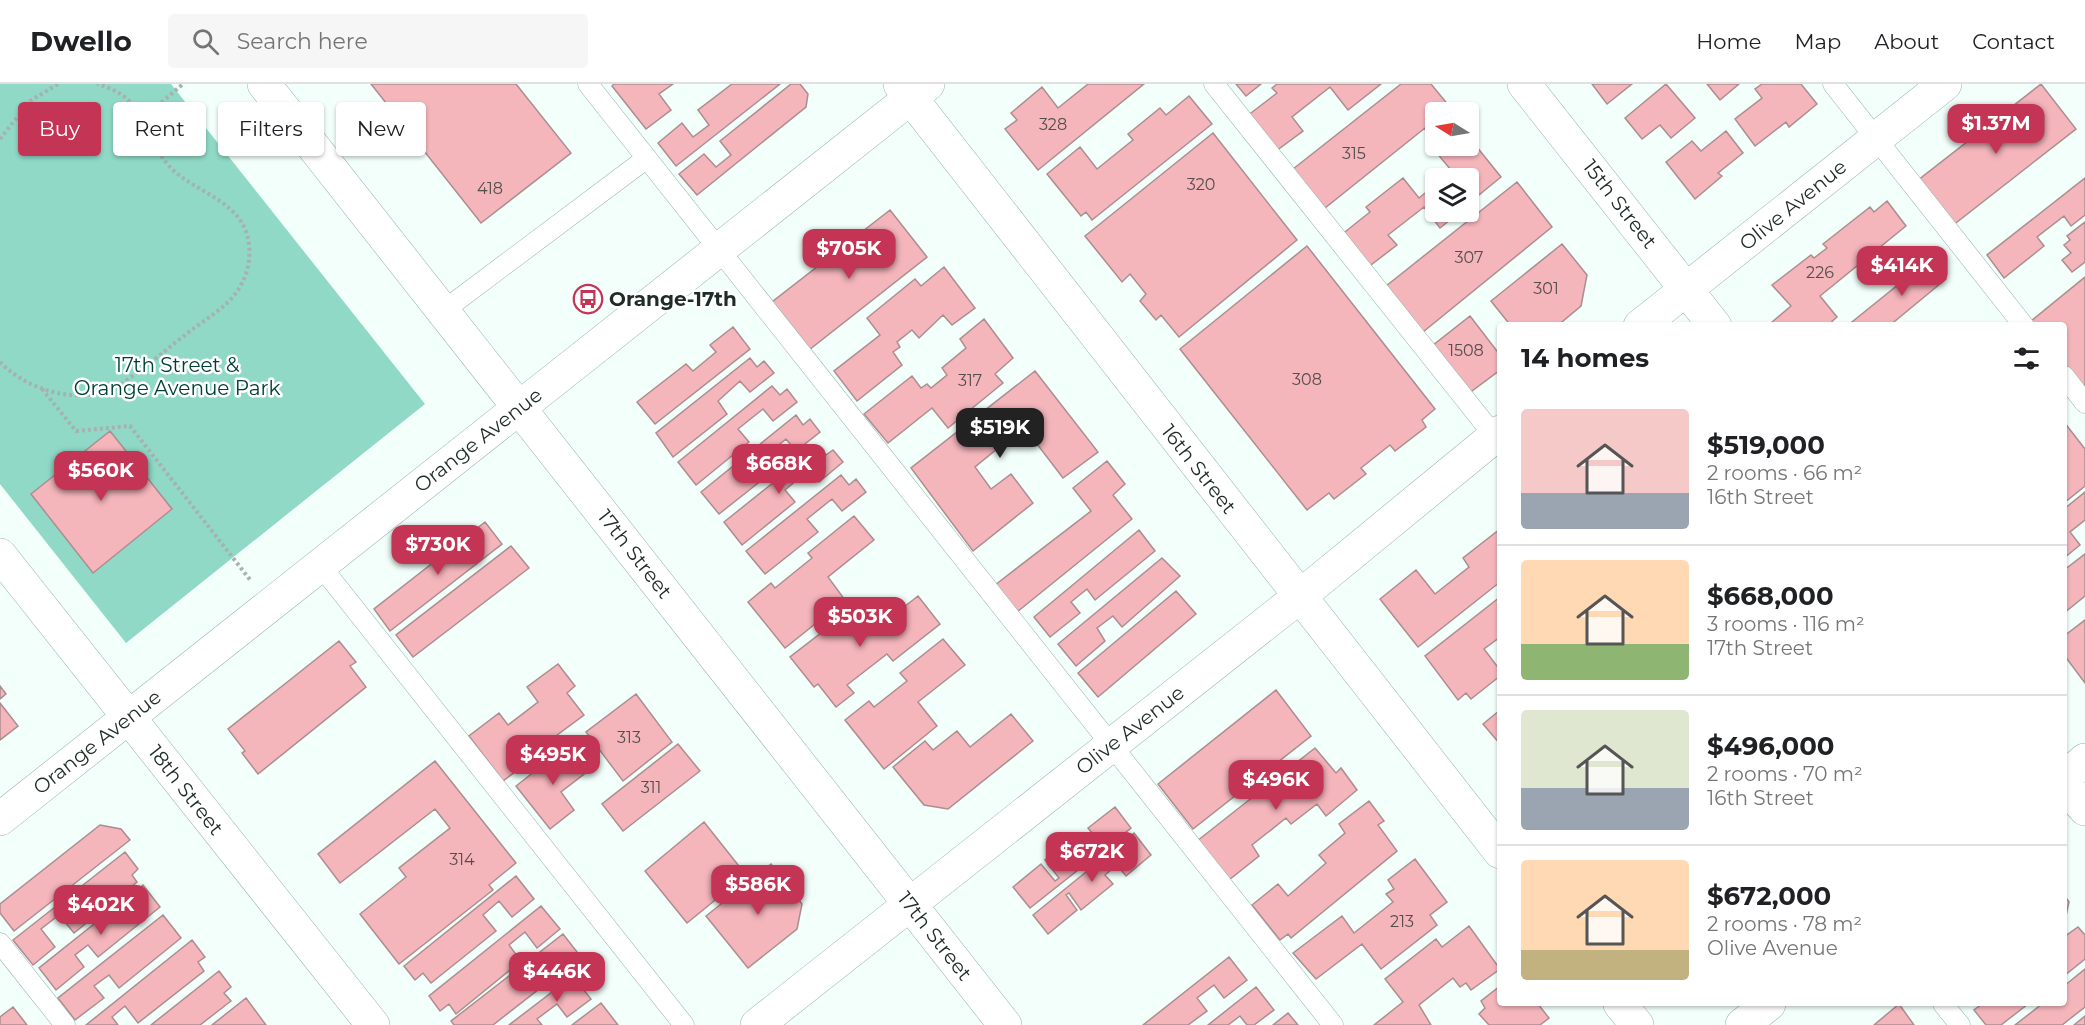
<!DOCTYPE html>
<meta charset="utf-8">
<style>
:root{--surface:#fff;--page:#f6f6f6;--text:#202124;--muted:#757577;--line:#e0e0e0;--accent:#c43455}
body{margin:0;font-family:Montserrat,sans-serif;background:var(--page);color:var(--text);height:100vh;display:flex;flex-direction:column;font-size:22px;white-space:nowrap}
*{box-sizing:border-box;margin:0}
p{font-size:20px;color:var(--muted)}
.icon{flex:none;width:33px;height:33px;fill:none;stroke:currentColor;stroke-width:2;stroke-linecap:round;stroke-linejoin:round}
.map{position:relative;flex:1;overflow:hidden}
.drawer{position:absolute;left:1497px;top:238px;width:570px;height:684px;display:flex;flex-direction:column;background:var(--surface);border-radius:6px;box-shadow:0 2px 4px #0004}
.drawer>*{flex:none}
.banner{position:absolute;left:18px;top:18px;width:570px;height:54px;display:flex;gap:12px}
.needle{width:39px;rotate:281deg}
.buttons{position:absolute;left:1425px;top:18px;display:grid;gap:12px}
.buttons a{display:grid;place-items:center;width:54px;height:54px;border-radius:6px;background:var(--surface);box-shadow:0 2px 4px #0004;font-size:30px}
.price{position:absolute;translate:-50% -51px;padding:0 14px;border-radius:12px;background:var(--accent);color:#fff;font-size:20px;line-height:39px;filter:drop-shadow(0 2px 3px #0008)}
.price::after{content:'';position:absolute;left:50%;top:36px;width:18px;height:14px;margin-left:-9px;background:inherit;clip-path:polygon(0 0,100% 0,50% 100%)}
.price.active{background:#222;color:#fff}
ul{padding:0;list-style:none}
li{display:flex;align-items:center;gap:18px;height:150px;padding:0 24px}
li+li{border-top:2px solid var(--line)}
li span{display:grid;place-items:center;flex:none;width:168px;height:120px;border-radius:6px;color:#555}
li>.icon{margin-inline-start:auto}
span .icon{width:72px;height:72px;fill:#fffc;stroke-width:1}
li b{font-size:26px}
h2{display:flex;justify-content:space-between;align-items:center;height:72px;padding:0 24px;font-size:26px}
.chip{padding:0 21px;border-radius:6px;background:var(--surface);box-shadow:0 2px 4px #0004;font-size:21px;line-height:54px}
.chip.active{background:var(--accent);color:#fff}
header{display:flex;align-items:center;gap:36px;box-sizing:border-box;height:84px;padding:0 30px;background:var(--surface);border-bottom:2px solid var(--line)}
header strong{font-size:28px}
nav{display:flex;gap:33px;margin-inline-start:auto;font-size:21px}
.search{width:420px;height:54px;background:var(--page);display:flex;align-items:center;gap:15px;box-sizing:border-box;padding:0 21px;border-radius:6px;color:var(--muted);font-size:22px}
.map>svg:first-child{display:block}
.green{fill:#8fd9c6}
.building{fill:#f4b5bb;stroke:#ac8d90;stroke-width:1.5}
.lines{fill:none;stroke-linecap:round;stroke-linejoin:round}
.service-casing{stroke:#94b4ab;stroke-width:21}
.minor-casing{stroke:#94b4ab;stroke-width:34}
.tertiary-casing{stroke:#94b4ab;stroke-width:34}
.path{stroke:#a5b2af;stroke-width:4;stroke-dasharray:3 3;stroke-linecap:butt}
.service{stroke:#fff;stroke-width:20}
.minor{stroke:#fff;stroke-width:33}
.tertiary{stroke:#fff;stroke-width:33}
.labels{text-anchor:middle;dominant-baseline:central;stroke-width:5;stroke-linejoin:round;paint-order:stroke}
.number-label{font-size:16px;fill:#544e4d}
.street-label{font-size:20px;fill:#1e2b28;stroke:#fff}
.poi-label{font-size:20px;font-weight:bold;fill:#1e2b28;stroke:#fff;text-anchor:start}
.park-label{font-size:20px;fill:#014035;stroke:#fff}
</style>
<header>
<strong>Dwello</strong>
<div class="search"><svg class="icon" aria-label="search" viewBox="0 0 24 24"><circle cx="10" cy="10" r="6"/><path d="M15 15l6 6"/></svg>Search here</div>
<nav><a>Home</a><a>Map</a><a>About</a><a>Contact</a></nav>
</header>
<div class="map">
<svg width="2085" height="941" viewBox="0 0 2085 941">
<rect width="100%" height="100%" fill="#f2fffb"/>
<path class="green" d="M0,0h171l254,320 -299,239 -126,-159z"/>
<path class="building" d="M371,0h145l55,69 -90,70z
M614,0h59l-14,10 12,16 -25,19 -34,-43z
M732,0h48l-104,82 -18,-23 24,-20 11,14 16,-12 -11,-15z
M791,0h9l8,10 -2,13 -109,88 -18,-21 25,-20 12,13 15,-12 -11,-14z
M1088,0h56l-106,86 -33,-41 12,-9 -6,-7 31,-26 16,21z
M1236,0h25l-15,12z
M1277,0h104l-33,26 -18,-23 -38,30 11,14 -27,20 -29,-35 30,-23 -5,-5z
M1401,0h30l23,28h-18v21l-5,3 -6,-8 -100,80 -32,-39z
M1592,0h40l-25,20z
M1666,0l29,34 -24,20 -11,-13 -18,14 -17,-21z
M1707,0h32l-19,16z
M1762,0h39l16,20 -28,23 -3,-5 -31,24 -20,-27 27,-21 -7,-9z
M2041,0l35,45 -124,97 -35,-45z
M1189,12l23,28 -120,96 -6,-8 -5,4 -34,-42 33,-27 17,22 36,-29 -5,-6 32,-26 6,7z
M1726,47l17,22 -25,20 4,3 -27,23 -29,-37 26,-21 9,10z
M1213,49l84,107 -118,97 -18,-22 -5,5 -16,-19 6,-7 -16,-20 -8,8 -37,-46z
M1468,52l33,41 -33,27v-26h-26l9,-8 -16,-19 7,-5h26z
M1403,94l16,20 17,-14v28h24l-20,16 -16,-21 -36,28 9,10 -30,23 -26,-33 29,-23 -4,-5z
M2085,94v37l-14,11 -7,-10 -27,21 7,9 -40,32 -17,-23z
M1517,98l35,45 -129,105 -37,-46z
M1887,117l19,25 -86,70 17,21 -10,9h-52l-3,-4 19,-16 -19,-21 39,-30 3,3 13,-10 -4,-4 47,-37 4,5z
M890,126l37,47 -118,93 -37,-48z
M2085,138v40l-13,10 -10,-12 9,-7 -7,-8 6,-5 -3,-4z
M1562,160l25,31 -6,31 -24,20h-46l-20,-25z
M1307,162l128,163 -13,11 4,7 -31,24 -5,-6 -29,23 5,6 -32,25 -5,-6 -22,17 -127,-161z
M1930,175l16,20 -57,47h-42z
M944,183l31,41 -23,17 -9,-10 -24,23 -7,-8 -15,12 3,5 -7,5 9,13 -45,36 -23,-30 46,-36 -13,-17 48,-39 6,7z
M2085,193v112l-21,-26v-37h-30l-3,-5z
M1470,232l30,39v15l-32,24 -36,-48z
M984,235l29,39 -18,16 8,9 -55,45 -16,-20 -44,35 -24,-29 48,-38 9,12 6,-4 4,4 16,-13 -5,-7 24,-20 -6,-9z
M733,243l17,22 -95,75 -18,-22 49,-38 7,7 23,-19 -6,-7z
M750,274l7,9 7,-6 10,12 -24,19 -10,-11 -22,20 9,13 -54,43 -17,-24z
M1035,287l63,81 -35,26 -39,-51 -49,40 16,22 20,-15 22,29 -60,48 -62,-83z
M772,302l8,9 7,-6 10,13 -24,19 -10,-12 -25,20 11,13 -53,43 -18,-23z
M796,331l7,10 7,-6 10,13 -24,19 -10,-12 -24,20 10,13 -53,42 -18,-22z
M2064,338l21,27v37l-21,17z
M110,347l62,78 -79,64 -62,-79z
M819,362l7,9 7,-5 10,12 -24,20 -10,-12 -24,20 10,12 -53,43 -18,-23z
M1107,377l18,23 -12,11 19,24 -115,93 -22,-27 96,-74 -18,-23z
M841,391l8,10 7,-6 10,13 -24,19 -10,-12 -25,20 11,13 -53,42 -19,-23z
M2085,408v28l-15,12 10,13 -16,13v-49z
M854,432l20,24 -46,37 17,23 -60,48 -37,-46 23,-19 4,5 37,-30 -4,-5z
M485,438l17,22 -112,87 -16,-22z
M1500,445v53l-82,65 -38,-48 36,-29 19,24 34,-27 -6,-9z
M1139,446l16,21 -60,49 -8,-11 -16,13 9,11 -30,24 -16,-20z
M511,462l18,22 -116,89 -17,-22z
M2085,470v42l-21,17v-43z
M1162,474l18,18 -58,51 -9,-11 -16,12 8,13 -29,25 -18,-22z
M1176,507l20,23 -98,83 -20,-24z
M918,512l22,28 -47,37 -6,-7 -40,31 7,8 -18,14 -18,-23 -4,3 -24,-30 62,-48 19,24z
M1500,513v40l-16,12 16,21v6l-29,23 -5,-6 -8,7 -33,-44z
M2085,536v63l-21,-28v-19z
M943,555l22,26 -47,37 19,24 -53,43 -39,-49 24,-19 5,6 33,-26 -7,-8z
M339,557l17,21 -6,4 16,21 -108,87 -16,-21 3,-2 -17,-22z
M558,580l17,22 -8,7 17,22 -47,35 2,4 -36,27 -34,-45 30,-23 9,12 30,-23 -11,-15z
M0,602l6,8 -6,5z
M1276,606l35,46 -118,93 -35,-45z
M636,610l36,48 -49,39 -37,-49z
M0,619l18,23 -18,14z
M1500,626v34l-17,-20z
M1011,630l22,27 -85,68 -24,-4 -31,-38 32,-26 8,9 24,-19 13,16z
M678,660l22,27 -77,60 -21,-27z
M568,661l20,26 -27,21 13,18 -24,19 -34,-43z
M1315,664l21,25 5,-5 16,22 -31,26 -9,-12 -26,20 -5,-6 -34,27 7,11 -30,24 -32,-39z
M435,677l81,102 -27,22 4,5 -94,74 -39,-50 46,-37 -7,-9 51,-40 -15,-19 -95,74 -22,-29z
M1369,717l15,20 -6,4 19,26 -106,87 -3,-4 -8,6 -28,-35 26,-21 10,12 38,-33 -7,-8 26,-22 -6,-9z
M1115,723l16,21 -101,80 -17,-21 28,-23 14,17 4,-3 -14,-18 23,-18 11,14 19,-16 -10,-12z
M704,738l42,53 -59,48 -42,-52z
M100,741l21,4 9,11 -116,91 -14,-18v-9z
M1134,749l17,22 -25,21 -9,-11 -12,10 8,9 -32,26 -12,-17 -3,2 11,15 -29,24 -15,-19z
M125,768l13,17 -6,6 5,7 -63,51 -15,-18 -18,14 14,18 -22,18 -20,-25z
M1415,775l32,43 -17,13 7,10 -56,44 -19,-25 -46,35 -23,-26 49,-37 12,17 39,-31 -7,-8 8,-5 -6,-9z
M771,780l31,40 -5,25 -49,39 -42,-52z
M516,792l18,23 -22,18 -13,-16 -16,14 13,16 -65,52 -8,-10 -8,7 -11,-14z
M143,801l17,22 -62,50 -10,-12 -13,10 9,12 -28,23 -17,-22z
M2064,811l5,7 -5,23z
M541,822l19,23 -23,19 -12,-16 -16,13 12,16 -65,53 -7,-10 -9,7 -11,-15z
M163,831l18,23 -62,50 -10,-13 -15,11 10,12 -29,22 -17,-22z
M1469,842l31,43 -29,21 -5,-7 -6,4 -7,-9 -34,27 12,20h-57l29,-23 -18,-23 51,-40 6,8z
M2078,843l7,8v24l-21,17v-39z
M563,850l18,23 -25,19 -10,-12 -17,12 10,13 -46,36h-39l-3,-4z
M192,856l13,17 -7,5 6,9 -66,52 -13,-17 -13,11 6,8h-32z
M1229,873l18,23 -23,18 -10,-13 -17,13 10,13 -19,14h-45z
M2085,885v38l-23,18h-47l27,-21h22v-18z
M219,887l12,16 -7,6 7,8 -31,24h-49z
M573,892l18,23 -24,18 -10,-13 -20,15 5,6h-33z
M1500,902v18h38l11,14 -9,7h-51l-10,-11 6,-6 -4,-7z
M1256,903l18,23 -20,15h-7l-7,-9 -12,9h-20z
M246,914l20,27h-54z
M601,919l17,22h-46z
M1899,920l15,21h-40z
M1982,920h46l-27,21h-15l-12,-15z
M13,923l14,18h-27v-8z
M1288,929l10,12h-25z
M2085,932v9h-11z"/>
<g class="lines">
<g class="service-casing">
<path id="service" d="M588,0l745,941
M1214,0l286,359
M1833,0l191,242
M443,227l204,-153
M2064,292l21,27
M320,481l364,460
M0,859l65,82
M1943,920l17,21"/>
</g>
<g class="minor-casing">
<path id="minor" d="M900,0l600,768
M1524,0l191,242
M1640,242l305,-242
M0,471l373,470
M2064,694l21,-18
M2064,700l21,25
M1620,920l17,21
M757,941l542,-428 201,-165
M1742,941l27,-21"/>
</g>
<g class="tertiary-casing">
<path id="tertiary" d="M264,0l741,941
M0,735l928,-735"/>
</g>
<path class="path" d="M143,34l40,-34
M0,55l30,-38 28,-17
M0,278c23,24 62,38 96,32 9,-2 17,-5 25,-10 24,-16 46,-35 69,-53 16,-12 37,-24 48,-41 12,-18 15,-41 7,-61 -12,-30 -55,-40 -76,-63 -30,-34 -19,-67 -72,-82
M42,305l34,42 54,-5 121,155"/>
<use href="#service" class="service"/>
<use href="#minor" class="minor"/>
<use href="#tertiary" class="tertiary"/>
</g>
<defs>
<g id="bus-ring" transform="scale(1.5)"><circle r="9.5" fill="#fff" stroke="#c43455" stroke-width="1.5"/><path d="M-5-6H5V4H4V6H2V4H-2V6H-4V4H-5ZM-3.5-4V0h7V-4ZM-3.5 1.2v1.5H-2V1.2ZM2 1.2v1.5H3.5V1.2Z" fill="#c43455"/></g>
</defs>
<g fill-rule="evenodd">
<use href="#bus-ring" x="588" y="215"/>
</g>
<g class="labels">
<g class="number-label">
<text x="1053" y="40">328</text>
<text x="1354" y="69">315</text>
<text x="1201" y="100">320</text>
<text x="490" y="104">418</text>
<text x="1469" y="173">307</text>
<text x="1820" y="188">226</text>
<text x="1546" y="204">301</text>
<text x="1466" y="266">1508</text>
<text x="1307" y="295">308</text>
<text x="970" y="296">317</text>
<text x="629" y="653">313</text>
<text x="651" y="703">311</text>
<text x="462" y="775">314</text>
<text x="1402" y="837">213</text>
</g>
<g class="street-label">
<text transform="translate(1620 120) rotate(52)">15th Street</text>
<text transform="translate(1793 121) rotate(-39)">Olive Avenue</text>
<text transform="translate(478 356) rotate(-38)">Orange Avenue</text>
<text transform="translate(1199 385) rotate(52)">16th Street</text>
<text transform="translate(635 470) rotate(52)">17th Street</text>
<text transform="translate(1130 646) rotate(-38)">Olive Avenue</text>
<text transform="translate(97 658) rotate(-38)">Orange Avenue</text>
<text transform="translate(186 706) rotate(52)">18th Street</text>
<text transform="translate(935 852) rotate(52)">17th Street</text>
</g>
<g class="poi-label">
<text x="609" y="215">Orange-17th</text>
</g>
<g class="park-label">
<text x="177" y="281">17th Street &amp;<tspan x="177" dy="23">Orange Avenue Park</tspan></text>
</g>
</g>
</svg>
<div class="buttons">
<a><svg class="needle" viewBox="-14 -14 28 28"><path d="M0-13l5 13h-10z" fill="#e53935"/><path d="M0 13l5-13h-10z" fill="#757577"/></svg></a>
<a><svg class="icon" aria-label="layers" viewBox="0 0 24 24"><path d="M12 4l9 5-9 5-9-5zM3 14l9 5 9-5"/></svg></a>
</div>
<b class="price" style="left:1996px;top:71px">$1.37M</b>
<b class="price" style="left:849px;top:196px">$705K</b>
<b class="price" style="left:1902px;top:213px">$414K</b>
<b class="price active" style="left:1000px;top:375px">$519K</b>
<b class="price" style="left:779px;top:411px">$668K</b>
<b class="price" style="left:101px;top:418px">$560K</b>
<b class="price" style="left:438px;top:492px">$730K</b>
<b class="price" style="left:860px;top:564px">$503K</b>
<b class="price" style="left:553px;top:702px">$495K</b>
<b class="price" style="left:1276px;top:727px">$496K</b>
<b class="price" style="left:1092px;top:799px">$672K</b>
<b class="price" style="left:758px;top:832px">$586K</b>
<b class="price" style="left:101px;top:852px">$402K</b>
<b class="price" style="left:557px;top:919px">$446K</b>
<div class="banner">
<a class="chip active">Buy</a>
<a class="chip">Rent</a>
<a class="chip">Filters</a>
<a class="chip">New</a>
</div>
<section class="drawer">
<h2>14 homes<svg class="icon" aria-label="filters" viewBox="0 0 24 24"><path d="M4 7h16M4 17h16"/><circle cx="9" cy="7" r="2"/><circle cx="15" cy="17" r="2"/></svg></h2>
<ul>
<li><span style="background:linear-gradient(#f6c9c9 70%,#9aa5b1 0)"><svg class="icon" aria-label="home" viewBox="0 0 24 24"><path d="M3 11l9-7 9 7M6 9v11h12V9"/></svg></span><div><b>$519,000</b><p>2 rooms · 66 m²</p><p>16th Street</p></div></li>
<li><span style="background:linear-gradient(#ffd9b3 70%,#8fb573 0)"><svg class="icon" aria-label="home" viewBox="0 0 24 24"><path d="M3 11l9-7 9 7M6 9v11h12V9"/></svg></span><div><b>$668,000</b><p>3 rooms · 116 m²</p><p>17th Street</p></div></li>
<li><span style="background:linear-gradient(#dfe7d0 65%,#9aa5b1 0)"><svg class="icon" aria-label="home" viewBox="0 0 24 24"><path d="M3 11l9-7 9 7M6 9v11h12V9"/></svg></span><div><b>$496,000</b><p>2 rooms · 70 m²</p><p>16th Street</p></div></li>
<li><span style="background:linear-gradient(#ffd9b3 75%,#c2b280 0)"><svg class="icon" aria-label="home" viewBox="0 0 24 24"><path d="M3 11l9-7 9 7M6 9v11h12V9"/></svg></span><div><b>$672,000</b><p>2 rooms · 78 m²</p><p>Olive Avenue</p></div></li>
</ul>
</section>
</div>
